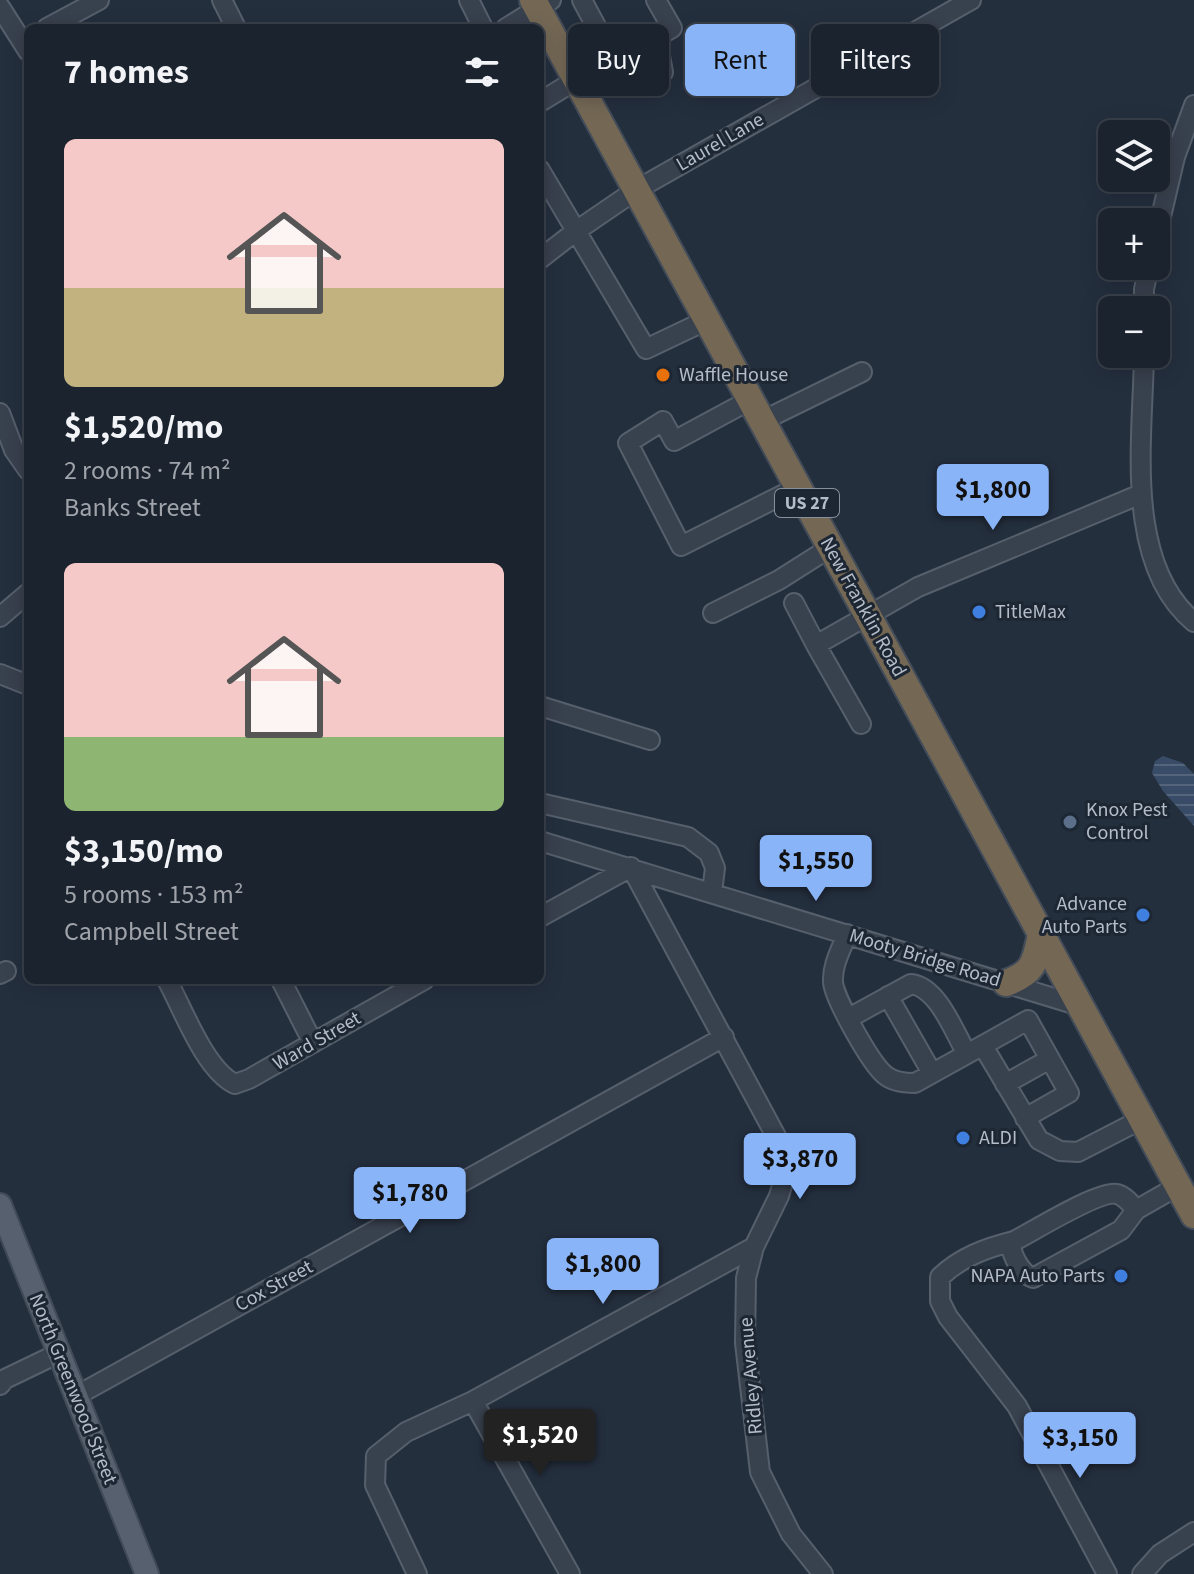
<!DOCTYPE html>
<meta charset="utf-8">
<style>
:root{--surface:#1b232e;--page:#282f3a;--text:#f1f3f6;--muted:#a0a4aa;--line:#39404a;--accent:#8ab4f8}
body{margin:0;font-family:"Source Sans 3",sans-serif;background:var(--page);color:var(--text);height:100vh;display:flex;flex-direction:column;font-size:30px;white-space:nowrap}
*{box-sizing:border-box;margin:0}
p{font-size:26px;color:var(--muted)}
.icon{flex:none;width:44px;height:44px;fill:none;stroke:currentColor;stroke-width:2;stroke-linecap:round;stroke-linejoin:round}
.map{position:relative;flex:1;overflow:hidden}
.drawer{position:absolute;left:24px;top:24px;width:520px;height:960px;display:flex;flex-direction:column;background:var(--surface);border-radius:12px;box-shadow:0 4px 20px #0003,0 0 0 2px var(--line)}
.drawer>*{flex:none}
.top-card{position:absolute;left:568px;top:24px;width:506px;height:72px;display:flex;gap:16px}
.tools{position:absolute;left:1098px;top:120px;display:grid;gap:16px}
.tools a{display:grid;place-items:center;width:72px;height:72px;border-radius:12px;background:var(--surface);box-shadow:0 4px 20px #0003,0 0 0 2px var(--line);font-size:40px}
.price{position:absolute;translate:-50% -68px;padding:0 18px;border-radius:8px;background:var(--accent);color:#111;font-size:26px;line-height:52px;filter:drop-shadow(0 2px 4px #0008)}
.price::after{content:'';position:absolute;left:50%;top:48px;width:24px;height:18px;margin-left:-12px;background:inherit;clip-path:polygon(0 0,100% 0,50% 100%)}
.price.active{background:#222;color:#fff}
ul{padding:0;list-style:none}
li{display:grid;align-content:center;gap:16px;height:424px;padding:0 40px}
li span{display:grid;place-items:center;height:248px;border-radius:12px;color:#555}
li>.icon{margin-inline-start:auto}
span .icon{width:144px;height:144px;fill:#fffc;stroke-width:1}
li b{font-size:34px}
h2{display:flex;justify-content:space-between;align-items:center;height:96px;padding:0 40px;font-size:34px}
.chip{padding:0 28px;border-radius:12px;background:var(--surface);box-shadow:0 4px 20px #0003,0 0 0 2px var(--line);font-size:28px;line-height:72px}
.chip.active{background:var(--accent);color:#111}
.map>svg:first-child{display:block}
.water{fill:url(#water-rules)}
.lines{fill:none;stroke-linecap:round;stroke-linejoin:round}
.minor-casing{stroke:#565f6c;stroke-width:22}
.major-casing{stroke:#414a57;stroke-width:26}
.highway-casing{stroke:#434c59;stroke-width:30}
.minor{stroke:#38414e;stroke-width:18}
.major{stroke:#56606e;stroke-width:22}
.highway{stroke:#746855;stroke-width:26}
.food-dot{fill:#e8710a;stroke:#1d2633;stroke-width:3}
.shop-dot{fill:#3f7fe0;stroke:#1d2633;stroke-width:3}
.service-dot{fill:#5c6f8a;stroke:#1d2633;stroke-width:3}
.labels{text-anchor:middle;dominant-baseline:central;stroke-width:6;stroke-linejoin:round;paint-order:stroke}
.shield{fill:#1d2633;stroke:#878f9c;stroke-width:2}
.shield-label{font-size:18px;font-weight:bold;fill:#b4bcc9}
.street-label{font-size:20px;fill:#b4bcc9;stroke:#1d2633}
.poi-label{font-size:20px;fill:#b4bcc9;stroke:#1d2633;text-anchor:start}
</style>
<div class="map">
<svg width="1194" height="1574" viewBox="0 0 1194 1574">
<defs>
<pattern id="water-rules" width="6" height="5" patternUnits="userSpaceOnUse" patternTransform="scale(2)"><rect width="6" height="5" fill="#394c67"/><path d="M0 2.5h6" fill="none" stroke="#53647b"/></pattern>
</defs>
<rect width="100%" height="100%" fill="#242f3e"/>
<path class="water" d="M1163,756l20,7 11,11v52l-31,-35 -11,-18 3,-12z"/>
<g class="lines">
<g class="minor-casing">
<path id="minor" d="M222,0l14,28
M469,0l14,28
M582,0l30,56 6,22 -34,17
M0,7l28,44
M47,28l52,-28
M506,28l45,-28
M650,41l22,-13 -16,-28
M614,61l36,-20 10,15 3,16c-12,7 -23,14 -38,14l-7,-8
M540,102l36,-22
M540,170l106,179 61,-29
M1156,238l19,-81 19,-52
M540,259l36,-28 60,-41 335,-190
M1144,310v-21l5,-23
M1144,354c-1,83 -21,209 50,268
M750,400l-76,41 -11,-20 -35,22 53,103 117,-59
M0,413l14,37 14,20
M762,421l100,-49
M794,603l22,42 102,-58 223,-93
M713,613l66,-33 52,-33
M0,617l28,-24
M816,645l45,79
M0,674l28,11
M540,706l110,34
M540,803l148,34 21,16 6,15 -3,24
M540,841l540,165
M540,917l91,-50 147,273 8,31 -7,25 -25,51 -8,31 -1,65 15,129 31,62 32,40
M847,934c-6,16 -15,31 -14,48 1,16 38,82 52,93 8,7 19,8 30,8l113,-63 41,73 -44,25
M0,974l6,-3
M167,980c16,29 38,90 68,104l14,-5 175,-99
M281,980l32,63
M888,996l44,77
M849,1018l62,-34c27,3 43,48 56,70
M983,1046l56,94 21,11 18,1 64,-33
M1005,1084l45,-25
M1136,1210c-5,-6 -11,-14 -19,-16 -18,-4 -85,38 -103,47l-3,4c1,12 11,29 22,33l88,-48 15,-20 42,-24
M1014,1241c-28,7 -53,16 -74,36v24l8,16 69,89 90,168
M0,1385l5,-6 54,-26
M76,1396l648,-359
M473,1401l97,173
M417,1574l-42,-89 1,-29 30,-24 67,-31 281,-154
M1142,1574l18,-20 34,-22"/>
</g>
<g class="major-casing">
<path id="major" d="M0,1205l147,369"/>
</g>
<g class="highway-casing">
<path id="highway" d="M533,0l661,1215
M1006,983c28,-10 29,-20 35,-49"/>
</g>
<use href="#minor" class="minor"/>
<use href="#major" class="major"/>
<use href="#highway" class="highway"/>
</g>
<circle class="food-dot" cx="663" cy="375" r="8"/>
<g class="shop-dot">
<circle cx="979" cy="612" r="8"/>
<circle cx="1143" cy="915" r="8"/>
<circle cx="963" cy="1138" r="8"/>
<circle cx="1121" cy="1276" r="8"/>
</g>
<circle class="service-dot" cx="1070" cy="822" r="8"/>
<g class="labels">
<rect class="shield" x="775" y="489" width="64" height="28" rx="6"/>
<g class="shield-label">
<text x="807" y="503">US 27</text>
</g>
<g class="street-label">
<text transform="translate(720 142) rotate(-30)">Laurel Lane</text>
<text transform="translate(863 607) rotate(61)">New Franklin Road</text>
<text transform="translate(925 958) rotate(17)">Mooty Bridge Road</text>
<text transform="translate(317 1041) rotate(-30)">Ward Street</text>
<text transform="translate(274 1286) rotate(-29)">Cox Street</text>
<text transform="translate(751 1376) rotate(-95)">Ridley Avenue</text>
<text transform="translate(73 1389) rotate(68)">North Greenwood Street</text>
</g>
<g class="poi-label">
<text x="679" y="375">Waffle House</text>
<text x="995" y="612">TitleMax</text>
<text x="1086" y="810">Knox Pest<tspan x="1086" dy="23">Control</tspan></text>
<text x="1127" y="904" text-anchor="end">Advance<tspan x="1127" dy="23">Auto Parts</tspan></text>
<text x="979" y="1138">ALDI</text>
<text x="1105" y="1276" text-anchor="end">NAPA Auto Parts</text>
</g>
</g>
</svg>
<div class="tools">
<a><svg class="icon" aria-label="layers" viewBox="0 0 24 24"><path d="M12 4l9 5-9 5-9-5zM3 14l9 5 9-5"/></svg></a>
<a>+</a>
<a>−</a>
</div>
<b class="price" style="left:993px;top:532px">$1,800</b>
<b class="price" style="left:816px;top:903px">$1,550</b>
<b class="price" style="left:800px;top:1201px">$3,870</b>
<b class="price" style="left:410px;top:1235px">$1,780</b>
<b class="price" style="left:603px;top:1306px">$1,800</b>
<b class="price active" style="left:540px;top:1477px">$1,520</b>
<b class="price" style="left:1080px;top:1480px">$3,150</b>
<div class="top-card">
<a class="chip">Buy</a>
<a class="chip active">Rent</a>
<a class="chip">Filters</a>
</div>
<section class="drawer">
<h2>7 homes<svg class="icon" aria-label="filters" viewBox="0 0 24 24"><path d="M4 7h16M4 17h16"/><circle cx="9" cy="7" r="2"/><circle cx="15" cy="17" r="2"/></svg></h2>
<ul>
<li><span style="background:linear-gradient(#f6c9c9 60%,#c2b280 0)"><svg class="icon" aria-label="home" viewBox="0 0 24 24"><path d="M3 11l9-7 9 7M6 9v11h12V9"/></svg></span><div><b>$1,520/mo</b><p>2 rooms · 74 m²</p><p>Banks Street</p></div></li>
<li><span style="background:linear-gradient(#f6c9c9 70%,#8fb573 0)"><svg class="icon" aria-label="home" viewBox="0 0 24 24"><path d="M3 11l9-7 9 7M6 9v11h12V9"/></svg></span><div><b>$3,150/mo</b><p>5 rooms · 153 m²</p><p>Campbell Street</p></div></li>
</ul>
</section>
</div>
